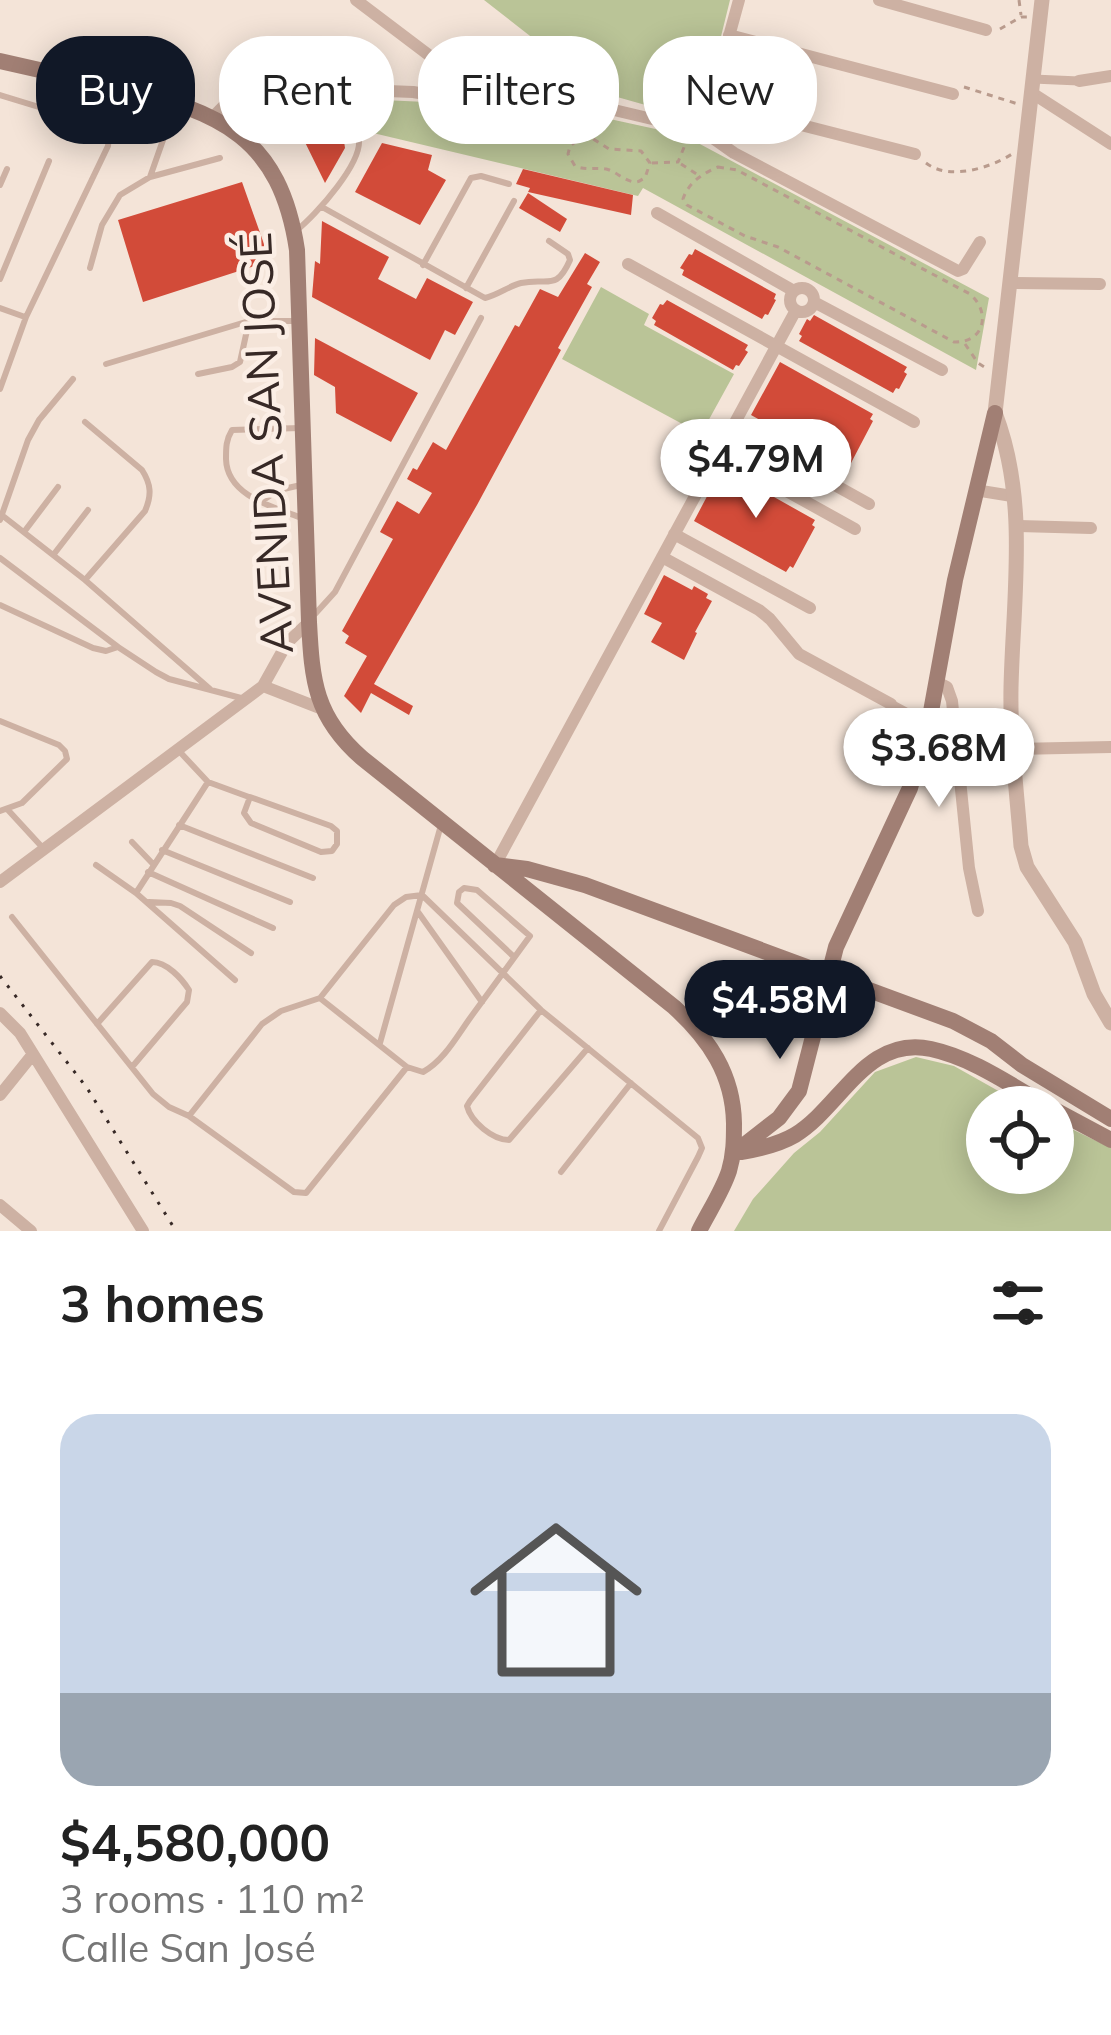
<!DOCTYPE html>
<meta charset="utf-8">
<style>
:root{--surface:#fff;--page:#f6f6f6;--text:#222;--muted:#767676;--accent:#111827}
body{margin:0;font-family:Mulish,sans-serif;background:var(--page);color:var(--text);height:100vh;display:flex;flex-direction:column;font-size:45px;white-space:nowrap}
*{box-sizing:border-box;margin:0}
p{font-size:39px;color:var(--muted)}
.icon{flex:none;width:66px;height:66px;fill:none;stroke:currentColor;stroke-width:2;stroke-linecap:round;stroke-linejoin:round}
.map{position:relative;height:1231px;overflow:hidden}
.details{display:flex;flex-direction:column;background:var(--surface);flex:1}
.details>*{flex:none}
.guide{position:absolute;left:36px;top:36px;width:1041px;height:108px;display:flex;gap:24px}
.buttons{position:absolute;left:966px;top:1086px;display:grid;gap:24px}
.buttons a{display:grid;place-items:center;width:108px;height:108px;border-radius:50%;background:var(--surface);box-shadow:0 6px 30px #0003;font-size:60px}
.price{position:absolute;translate:-50% -102px;padding:0 27px;border-radius:42px;background:#fff;color:#222;font-size:39px;line-height:78px;filter:drop-shadow(0 3px 6px #0008)}
.price::after{content:'';position:absolute;left:50%;top:72px;width:36px;height:27px;margin-left:-18px;background:inherit;clip-path:polygon(0 0,100% 0,50% 100%)}
.price.current{background:var(--accent);color:#fff}
ul{padding:0;list-style:none}
li{display:grid;align-content:center;gap:24px;height:636px;padding:0 60px}
li span{display:grid;place-items:center;height:372px;border-radius:36px;color:#555}
li>.icon{margin-inline-start:auto}
span .icon{width:216px;height:216px;fill:#fffc;stroke-width:1}
li b{font-size:51px}
h2{display:flex;justify-content:space-between;align-items:center;height:144px;padding:0 60px;font-size:51px}
.tag{padding:0 42px;border-radius:48px;background:var(--surface);box-shadow:0 6px 30px #0003;font-size:42px;line-height:108px}
.tag.current{background:var(--accent);color:#fff}
.map>svg:first-child{display:block}
.green{fill:#bac497}
.building{fill:#d24b39}
.lines{fill:none;stroke-linecap:round;stroke-linejoin:round}
.path{stroke:#b99b8d;stroke-width:3;stroke-dasharray:6 6;stroke-linecap:butt}
.service{stroke:#cdb1a3;stroke-width:6}
.pedestrian{stroke:#cdb1a3;stroke-width:9}
.minor{stroke:#cdb1a3;stroke-width:12}
.tertiary{stroke:#cdb1a3;stroke-width:15}
.secondary{stroke:#a17f74;stroke-width:16}
.rail{stroke:#372926;stroke-width:3;stroke-dasharray:3 9;stroke-linecap:butt}
.labels{text-anchor:middle;dominant-baseline:central;stroke-width:9;stroke-linejoin:round;paint-order:stroke}
.street-label{font-size:45px;fill:#372926;stroke:#fbeee5}
</style>
<div class="map">
<svg width="1111" height="1231" viewBox="0 0 1111 1231">
<rect width="100%" height="100%" fill="#f4e4d8"/>
<path class="green" d="M484,0h246l-26,105 -6,9 -49,-8 -46,-13z
M254,94l172,8 87,20 83,-6 87,19 306,163 -13,72 -333,-182 -5,8 -265,-63 4,-14 -67,-16 -34,4 -36,-3z
M601,287l48,27 -5,11 90,49 -33,60 -139,-75z
M916,1057l38,9 73,41h-40v66h66v-53l58,28v83h-377l19,-32 41,-46 26,-21 55,-60z"/>
<path class="building" d="M299,130l45,11 1,7 -20,35z
M382,143l50,12 -4,15 18,10 -26,45 -65,-33z
M523,169l110,26 -2,20 -103,-23 2,-4 -14,-4z
M242,182l28,79 -127,41 -25,-82z
M528,193l39,26 -7,13 -41,-24z
M322,221l67,36 -11,22 38,20 11,-21 46,24 -18,33 -10,-5 -15,30 -118,-63 3,-36 5,3z
M695,249l81,45 -2,5 2,1 -8,15 -3,-1 -3,5 -80,-44 2,-5 -4,-2 9,-14 3,1z
M585,253l15,9 -13,22 5,3 -34,61 3,2 -84,155 -103,179 39,22 -4,9 -38,-22 -10,20 -17,-17 23,-40 -22,-13 4,-7 -7,-5 51,-92 -13,-7 17,-31 22,13 13,-21 -25,-14 6,-11 4,2 16,-28 13,8 69,-125 4,2 21,-38 18,8z
M667,300l81,45 -3,5 3,2 -9,14 -3,-1 -3,5 -79,-45 2,-4 -4,-3 8,-14 3,1z
M814,315l93,52 -3,5 3,2 -8,15 -3,-1 -3,5 -94,-52 3,-5 -3,-2 8,-15 3,2z
M315,338l103,55 -27,49 -55,-29 -1,-26 -21,-12z
M780,362l93,52 -3,5 3,2 -22,42 -4,-2 -3,6 -93,-52z
M722,468l93,52 -3,5 3,2 -22,41 -3,-2 -4,6 -92,-51z
M664,575l28,15 2,-4 14,8 -2,4 6,3 -17,31 2,1 -13,27 -33,-18 11,-19 -18,-9z"/>
<g class="lines">
<path class="path" d="M1019,0l2,15
M1000,29l21,-12h8
M964,87l54,17
M582,137h8l19,12 32,2 9,12 -5,15c-3,1 -6,4 -9,4 -11,0 -20,-11 -30,-13 -12,-2 -19,2 -31,-3l-7,-12 2,-8z
M652,163l26,-1 9,-22
M926,163c23,18 64,5 86,-9
M681,164l17,11
M718,167l19,3 233,124c21,18 15,49 -16,48l-176,-95 -33,-11 -58,-31 -4,-6c5,-16 20,-26 35,-32z
M965,344l13,19 8,5"/>
<path class="service" d="M0,95l111,34
M255,144c9,-7 20,-19 31,-23 14,-6 65,-1 72,15 9,23 -44,81 -61,94
M150,177l70,-19
M0,185l7,-16
M322,207l163,91c13,-3 24,-12 36,-15 27,-6 35,9 49,-23l-2,-6 -19,-13
M423,265l48,-87 10,-2 28,8
M90,268l12,-43 18,-30 30,-18 25,-71
M0,279l49,-118
M466,288l48,-87
M0,308l25,9
M106,364l143,-43h45
M198,374l34,-7 8,-5 9,-41
M0,389l26,-72 82,-171 5,-53
M85,422l57,48c9,14 10,25 3,41l-60,69 125,109
M301,428l-69,2c-6,10 -6,17 -6,29 1,37 47,48 76,59
M260,502l19,-12 22,-5
M3,516l82,64
M0,520l28,-80 11,-20 34,-41
M24,532l34,-45
M54,554l34,-44
M0,558l118,89 38,25 13,7 72,19
M0,605l93,43 13,3 12,-4
M315,614l20,-22 146,-274
M0,721l59,24 6,6 2,8 -45,44 -22,8
M180,752l28,30 -72,111 99,87
M208,782l41,15
M250,797l81,29 6,5v13l-5,7 -11,1 -70,-29 -7,-10z
M8,810l34,37
M179,825l134,53
M132,842l21,22
M162,850l128,52
M96,865l40,28
M148,872l125,56
M149,902l22,1 9,3 71,47
M418,912l64,90
M12,917l141,177 16,13 20,9
M321,999l86,68 16,5c22,-12 35,-38 50,-58 19,-26 38,-52 57,-78l-53,-46 -13,-2 -5,4 -2,11 57,54
M541,1010l-71,91 -3,5c4,16 26,34 42,34l79,-92
M97,1024l55,-62c15,0 30,17 37,28l-2,12 -55,65
M380,1043l61,-218
M407,1067l-101,126 -12,-1 -105,-76 73,-92 19,-13 39,-13 74,-93 12,-8 16,-2 119,115 157,128 4,10 -4,9 -39,74
M561,1172l70,-89"/>
<path class="pedestrian" d="M1033,79l46,2
M891,704l37,20"/>
<path class="minor" d="M356,0l78,59 20,9 78,19
M879,0l107,30
M729,35l224,59
M1079,81l32,-5
M1032,93l79,51
M711,102l204,52
M213,117c14,-14 26,-29 47,-31l153,6 117,19 67,-3 17,2 89,21 31,22 224,118 5,-2 17,-27
M703,131l36,-131
M657,213l137,78
M628,264l286,158
M1011,283l89,1
M790 300a12 12 0 1 1 24 0a12 12 0 1 1-24 0Z
M814,302l128,68
M732,428l137,76
M718,453l137,76
M975,490l37,6
M1019,526l72,2
M674,534l136,74
M662,557l97,53 11,9 29,35 92,50
M937,682l10,5 5,14 17,167 9,43
M263,686l59,23
M1015,749l96,-2
M495,865l301,-555
M0,882l263,-196 24,-43 22,-21
M0,1013l20,20 123,198
M0,1095l33,-41
M0,1205l31,26"/>
<path class="tertiary" d="M1042,0l-47,413c34,88 18,183 16,275 -1,52 6,106 10,158l6,21 48,75 19,52 17,29"/>
<path class="secondary" d="M0,61c40,9 79,18 119,27 102,24 161,49 178,162l12,372c3,59 6,95 53,136l312,249c35,32 59,67 60,116 0,17 0,31 -5,48 -7,21 -20,40 -30,60
M495,865l32,4 58,16 368,136 38,20 31,24 89,54
M1053,1109l58,31
M741,1152c18,-3 37,-7 54,-17 46,-28 71,-100 136,-86 42,9 81,37 118,58
M734,1153l45,-35 20,-27 37,-144 74,-159 20,-71 25,-137 40,-167"/>
<path class="rail" d="M0,976l87,112 89,143"/>
</g>
<g class="labels">
<g class="street-label">
<text transform="translate(265 443) rotate(-93)">AVENIDA SAN JOSÉ</text>
</g>
</g>
</svg>
<div class="buttons">
<a><svg class="icon" aria-label="locate" viewBox="0 0 24 24"><circle cx="12" cy="12" r="6"/><path d="M12 2v4M12 18v4M2 12h4M18 12h4"/></svg></a>
</div>
<b class="price" style="left:756px;top:521px">$4.79M</b>
<b class="price" style="left:939px;top:810px">$3.68M</b>
<b class="price current" style="left:780px;top:1062px">$4.58M</b>
<div class="guide">
<a class="tag current">Buy</a>
<a class="tag">Rent</a>
<a class="tag">Filters</a>
<a class="tag">New</a>
</div>
</div>
<section class="details">
<h2>3 homes<svg class="icon" aria-label="filters" viewBox="0 0 24 24"><path d="M4 7h16M4 17h16"/><circle cx="9" cy="7" r="2"/><circle cx="15" cy="17" r="2"/></svg></h2>
<ul>
<li><span style="background:linear-gradient(#c9d6e8 75%,#9aa5b1 0)"><svg class="icon" aria-label="home" viewBox="0 0 24 24"><path d="M3 11l9-7 9 7M6 9v11h12V9"/></svg></span><div><b>$4,580,000</b><p>3 rooms · 110 m²</p><p>Calle San José</p></div></li>
</ul>
</section>
